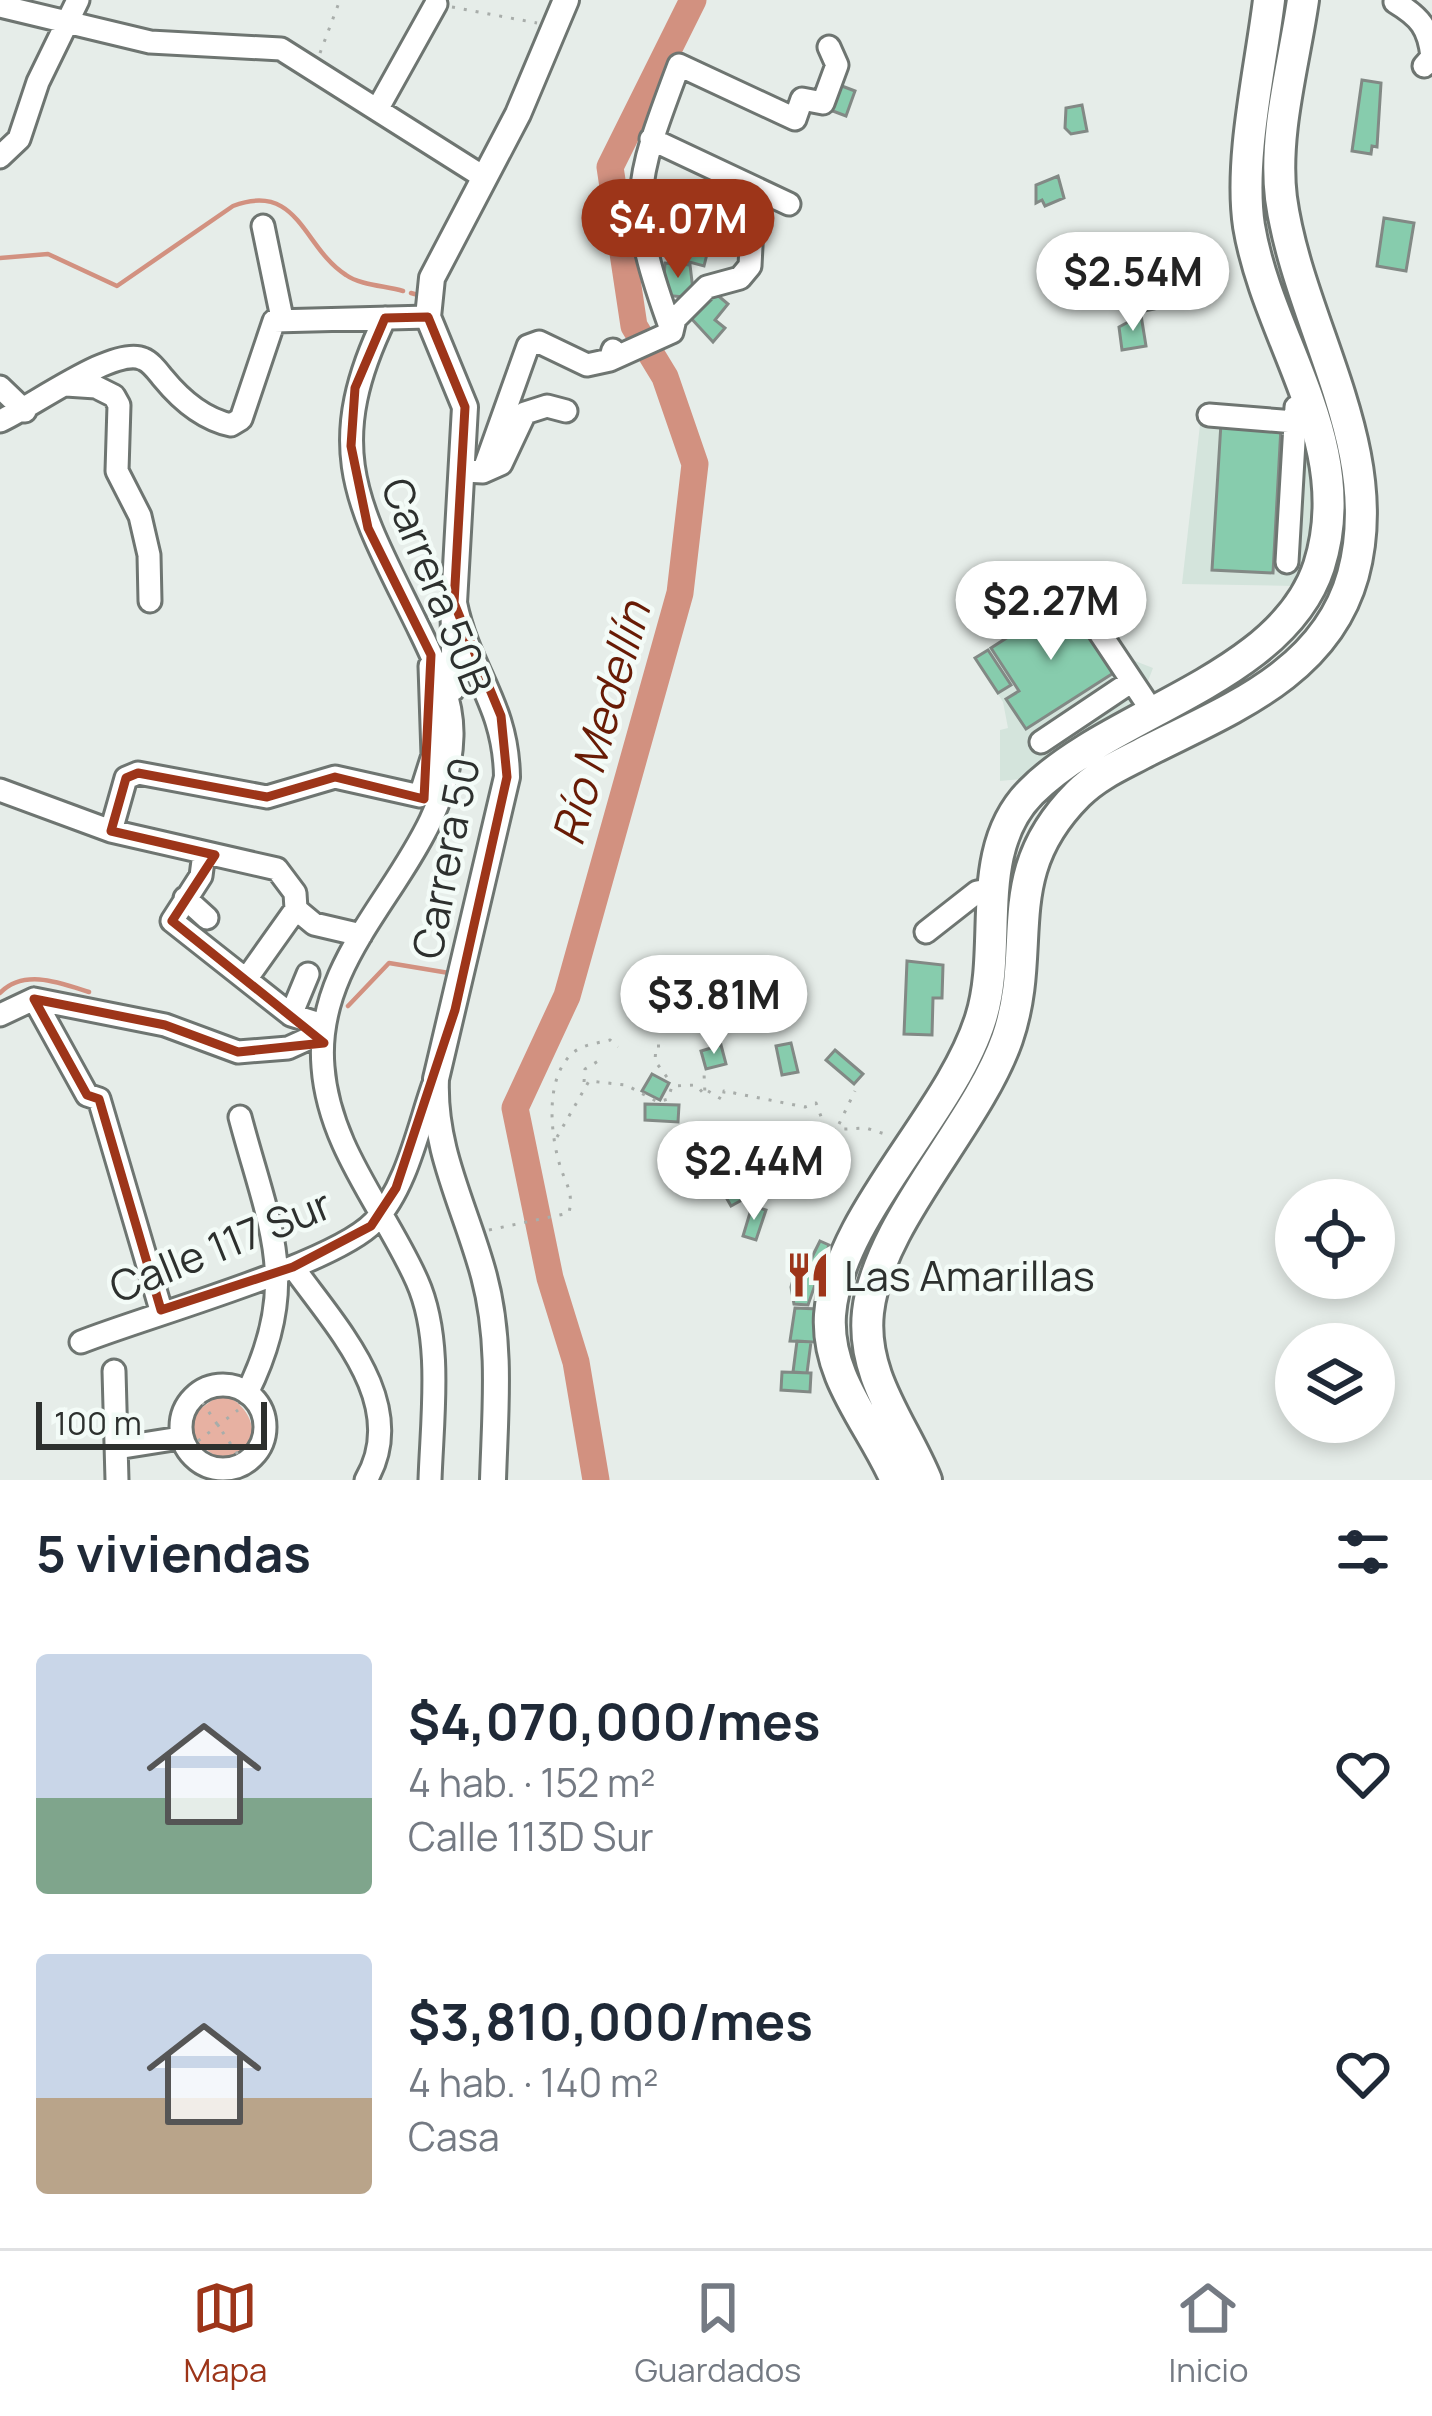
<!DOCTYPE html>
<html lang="es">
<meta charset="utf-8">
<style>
:root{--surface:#fff;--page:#f6f6f7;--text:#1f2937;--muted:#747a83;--line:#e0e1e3;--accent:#9d3519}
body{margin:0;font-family:Manrope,sans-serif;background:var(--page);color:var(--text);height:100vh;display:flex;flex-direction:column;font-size:45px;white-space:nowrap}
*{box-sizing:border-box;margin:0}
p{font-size:39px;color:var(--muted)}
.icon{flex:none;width:66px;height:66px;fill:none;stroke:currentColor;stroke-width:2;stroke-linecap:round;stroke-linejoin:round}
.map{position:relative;height:1480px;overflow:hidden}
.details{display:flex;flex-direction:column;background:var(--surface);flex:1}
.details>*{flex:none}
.fabs{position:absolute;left:1275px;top:1179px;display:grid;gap:24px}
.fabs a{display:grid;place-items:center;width:120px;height:120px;border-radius:50%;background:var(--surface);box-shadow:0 6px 18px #0003;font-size:60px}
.scale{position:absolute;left:36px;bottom:30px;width:231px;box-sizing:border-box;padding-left:12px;border:6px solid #2d302e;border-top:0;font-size:33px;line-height:42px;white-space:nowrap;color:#2d302e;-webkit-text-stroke:9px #f3fbf7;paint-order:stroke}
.price{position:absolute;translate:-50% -102px;padding:0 27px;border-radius:42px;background:#fff;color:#222;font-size:39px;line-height:78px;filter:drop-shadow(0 3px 6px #0008)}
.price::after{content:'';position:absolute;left:50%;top:72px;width:36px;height:27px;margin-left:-18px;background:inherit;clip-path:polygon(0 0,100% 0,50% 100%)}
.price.current{background:var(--accent);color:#fff}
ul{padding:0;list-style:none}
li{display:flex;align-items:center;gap:36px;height:300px;padding:0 36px}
li span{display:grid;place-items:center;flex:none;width:336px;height:240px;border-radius:12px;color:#555}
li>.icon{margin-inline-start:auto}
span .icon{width:144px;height:144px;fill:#fffc;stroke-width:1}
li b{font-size:51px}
h2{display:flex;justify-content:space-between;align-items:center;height:144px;padding:0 36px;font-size:51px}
.tabs{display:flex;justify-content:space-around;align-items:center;height:168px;border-top:3px solid var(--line);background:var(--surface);font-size:33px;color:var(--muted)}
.tabs a{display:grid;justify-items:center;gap:6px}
.tabs .current{color:var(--accent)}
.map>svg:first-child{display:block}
.built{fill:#d4e4dc}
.green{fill:#e7b1a2}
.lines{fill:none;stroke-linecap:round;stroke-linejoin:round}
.stream{stroke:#d29180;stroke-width:4.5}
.river{stroke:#d29180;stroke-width:27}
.building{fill:#87ccad;stroke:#828985;stroke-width:3}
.minor-casing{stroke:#6e7571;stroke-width:27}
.major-casing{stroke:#6e7571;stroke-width:30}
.highway-casing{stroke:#6e7571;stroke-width:36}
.path{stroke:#a8adaa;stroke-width:3;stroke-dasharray:3 9;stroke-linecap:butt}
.minor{stroke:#fff;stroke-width:21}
.major{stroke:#fff;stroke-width:24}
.highway{stroke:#fff;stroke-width:30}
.marked{fill:none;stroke:#9d3519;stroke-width:9;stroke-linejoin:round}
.labels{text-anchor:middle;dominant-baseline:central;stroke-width:9;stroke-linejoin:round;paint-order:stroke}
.street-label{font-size:42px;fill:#2d302e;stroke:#f3fbf7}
.poi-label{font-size:42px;fill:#2d302e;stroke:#f3fbf7;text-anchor:start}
.water-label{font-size:45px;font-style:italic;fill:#681b05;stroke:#f3fbf7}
</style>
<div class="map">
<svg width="1432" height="1480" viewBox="0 0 1432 1480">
<rect width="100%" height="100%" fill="#e6ede9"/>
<path class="built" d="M1202,407l88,6 10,18 16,60 -6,60 -14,35 -114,-2z
M1081,589l49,70 23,9 -8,21 3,7 -95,59 -24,23 -29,3v-51l8,-2 -5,-26 -28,-44z"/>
<path class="green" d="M221,1394c29,9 43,43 20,65l-24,-2 -31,-21 11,-25z"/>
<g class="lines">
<path class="stream" d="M0,258l48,-4 69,32 116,-80c66,-25 70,42 113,69 14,10 40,11 57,16
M411,293l7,2
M0,993c24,-25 61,-10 89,-1
M348,1006l41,-43 60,10"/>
<path class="river" d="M596,1480l-20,-118 -26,-84 -35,-170 52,-112 113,-403 15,-129 -30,-87 -31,-51 -24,-159 83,-167"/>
</g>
<path class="building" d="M1362,80l19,3 -4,64 -5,-1 -1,8 -19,-3z
M834,83l21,8 -9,25 -21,-8z
M1082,105l5,26 -16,3 -6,-6 1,-20z
M1058,176l6,22 -19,8 -3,-6 -6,3v-18z
M1384,218l30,5 -8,48 -29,-5z
M684,239l25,7 -5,20 -26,-7z
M665,263l25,2 4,33 -31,-3z
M709,288l19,16 -13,16 10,8 -12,14 -25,-27z
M1151,292l3,17 -19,4 -4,-17z
M1141,315l5,31 -24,4 -3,-23z
M1221,423l60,4 -8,146 -61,-3z
M1067,599l48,73 -89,57 -20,-30 13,-8 -28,-43z
M988,650l23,35 -13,8 -23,-35z
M907,961l36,4 -1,33h-9l-1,37 -28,-1z
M791,1043l7,29 -16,3 -6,-29z
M721,1045l5,19 -20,5 -5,-18z
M835,1050l28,24 -9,10 -28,-24z
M652,1074l17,9 -9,17 -18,-9z
M645,1104l34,1 -1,17 -33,-2z
M742,1179l9,16 -20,11 -9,-16z
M752,1206l14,4 -10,30 -13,-4z
M820,1241l9,4 -21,60 -14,-1 -3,-17 9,-33 11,5z
M795,1308l23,1 -2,33 -26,-1z
M797,1341l14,1 -4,31 -14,-1z
M782,1372l29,1 -1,19 -29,-2z"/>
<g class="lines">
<g class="minor-casing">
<path id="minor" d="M1395,2c25,15 34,26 37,55l-8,9
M0,6l150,36 131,7 204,129
M378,108l58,-104
M651,139l138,65
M0,157l19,-18 19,-57 40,-82
M263,226l19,92
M643,235l35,6
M385,318c-66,136 -24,191 36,315 16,33 32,67 31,103 -3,128 -140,202 -129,331 6,81 62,142 94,214 26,58 15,137 13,199
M672,332c-46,-126 -39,-145 7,-267l116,54 7,-20 21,4 14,-38 -8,-18
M610,360l62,-28 3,-13 32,-32 33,-9 10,-12 2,-40
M66,385l30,2 18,9 5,9 -2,66 23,45 9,39 1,46
M0,387l25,24
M1209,415l86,7
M0,421c29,-12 115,-76 143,-62 8,3 15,13 20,19 18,22 40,41 68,47l10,-6 33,-98 154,-4
M464,471l19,1 45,-126 11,-4 48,23 23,-5 3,-10
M483,472l18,-8 24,-51 22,-7 19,5
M1287,562l9,-155
M1078,600l54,81
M452,607l1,83
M1041,742l91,-61 20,30
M0,790l111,41 166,38 18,24 1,16 18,15 47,11
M111,831l15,-53 12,-5 129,24 68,-20 85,19 13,-41 -3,-89
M204,853l-3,23 -29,45 119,94 32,10
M185,898l22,20
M926,932l51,-40 17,-3
M247,978l49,-69
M34,999l53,96 12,4 62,211
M0,1015l34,-16 131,26 73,27 50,-4 35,-16
M291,1015l17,-41
M240,1117c29,110 62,166 7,276
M293,1267c42,59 118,137 73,213
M81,1342c65,-26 252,-77 293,-120 32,-33 44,-93 59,-136
M114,1371l3,109
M181 1427a42 42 0 1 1 84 0a42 42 0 1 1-84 0Z
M117,1448l63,-10"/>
</g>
<g class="major-casing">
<path id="major" d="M493,1480c2,-68 9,-137 -9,-204 -18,-68 -51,-125 -48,-197l71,-302c-1,-74 -39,-105 -53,-174l11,-196 -37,-90 4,-39 86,-164 48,-114"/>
</g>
<g class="highway-casing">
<path id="highway" d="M896,1480c-24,-55 -70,-102 -66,-165 7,-99 121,-200 151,-297 23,-73 -9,-167 50,-226 79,-80 251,-112 288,-226 39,-122 -51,-225 -70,-340 -10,-67 12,-159 20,-226
M926,1480c-23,-56 -65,-104 -58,-168 10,-90 108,-185 139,-273 32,-93 -11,-163 71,-245 20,-20 45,-30 69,-43 83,-42 179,-78 206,-176 35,-128 -55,-252 -72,-377 -8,-64 13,-135 22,-198"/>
</g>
<path class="path" d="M452,7l85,16
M320,53l20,-53
M660,1046h-4l-1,15 17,23
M584,1082l1,-13 15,-9
M708,1091l15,9 1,-9 81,16 11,-4 10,27 40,-2 25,8
M839,1124l16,-33
M557,1137l32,-56 37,4 32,17 10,-3 4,-13 24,-1 9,10 -1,-22
M489,1230l80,-17c4,-20 -1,-25 -8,-44 -11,-34 -17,-93 13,-117 10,-8 25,-9 36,-12l8,7
M202,1402l41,60
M198,1441l40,-31"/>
<use href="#minor" class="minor"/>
<use href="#major" class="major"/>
<use href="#highway" class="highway"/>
</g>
<path class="marked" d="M428,317l37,90 -11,196 47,113 6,61 -52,233 -59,178 -25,38 -78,41 -132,43 -62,-211 -12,-4 -53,-96 131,26 73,27 86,-9 -152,-122 43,-66 -104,-24 15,-53 12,-5 129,24 68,-20 89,22 7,-144 -63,-127 -17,-82 4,-58 30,-70z"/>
<defs>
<g id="restaurant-bare" transform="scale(3.6)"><path d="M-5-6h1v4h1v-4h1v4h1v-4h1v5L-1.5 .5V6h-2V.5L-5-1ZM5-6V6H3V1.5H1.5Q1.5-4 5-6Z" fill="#9d3519" stroke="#f3fbf7" stroke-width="2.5" paint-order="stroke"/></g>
</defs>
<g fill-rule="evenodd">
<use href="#restaurant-bare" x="808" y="1275"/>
</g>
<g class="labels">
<g class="street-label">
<text transform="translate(438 586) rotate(68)">Carrera 50B</text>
<text transform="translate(445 858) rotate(-79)">Carrera 50</text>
<text transform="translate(220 1245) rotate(-22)">Calle 117 Sur</text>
</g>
<g class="poi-label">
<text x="844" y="1275">Las Amarillas</text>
</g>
<g class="water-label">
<text transform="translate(600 723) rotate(-74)">Río Medellín</text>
</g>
</g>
</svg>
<div class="fabs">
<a><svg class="icon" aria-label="locate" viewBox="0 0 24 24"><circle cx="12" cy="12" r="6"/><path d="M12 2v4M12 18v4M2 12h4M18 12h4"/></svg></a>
<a><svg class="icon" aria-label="layers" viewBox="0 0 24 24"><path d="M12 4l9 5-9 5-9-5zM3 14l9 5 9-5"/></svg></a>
</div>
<div class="scale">100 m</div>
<b class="price current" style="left:678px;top:281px">$4.07M</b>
<b class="price" style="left:1133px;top:334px">$2.54M</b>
<b class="price" style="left:1051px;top:663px">$2.27M</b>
<b class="price" style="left:714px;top:1057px">$3.81M</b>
<b class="price" style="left:754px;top:1223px">$2.44M</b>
</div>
<section class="details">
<h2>5 viviendas<svg class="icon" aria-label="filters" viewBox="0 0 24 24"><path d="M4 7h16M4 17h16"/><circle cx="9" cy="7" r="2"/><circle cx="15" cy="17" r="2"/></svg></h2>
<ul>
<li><span style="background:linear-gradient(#c9d6e8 60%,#7fa58c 0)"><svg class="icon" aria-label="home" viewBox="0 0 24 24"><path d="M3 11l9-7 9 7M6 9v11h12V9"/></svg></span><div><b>$4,070,000/mes</b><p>4 hab. · 152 m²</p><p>Calle 113D Sur</p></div><svg class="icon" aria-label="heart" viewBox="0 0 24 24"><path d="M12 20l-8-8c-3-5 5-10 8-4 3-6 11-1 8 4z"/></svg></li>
<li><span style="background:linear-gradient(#c9d6e8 60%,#b9a48a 0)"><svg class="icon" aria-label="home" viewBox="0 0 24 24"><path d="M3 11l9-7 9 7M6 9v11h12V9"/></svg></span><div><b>$3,810,000/mes</b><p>4 hab. · 140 m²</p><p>Casa</p></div><svg class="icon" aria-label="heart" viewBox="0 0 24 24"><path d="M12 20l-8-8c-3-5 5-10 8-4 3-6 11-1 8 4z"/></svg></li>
</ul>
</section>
<nav class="tabs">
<a class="current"><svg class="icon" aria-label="map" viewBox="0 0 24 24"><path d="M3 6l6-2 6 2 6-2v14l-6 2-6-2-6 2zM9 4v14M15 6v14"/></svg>Mapa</a>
<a><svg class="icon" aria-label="saved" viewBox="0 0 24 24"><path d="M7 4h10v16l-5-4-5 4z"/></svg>Guardados</a>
<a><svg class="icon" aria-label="home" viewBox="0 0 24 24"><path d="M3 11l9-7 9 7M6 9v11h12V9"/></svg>Inicio</a>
</nav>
